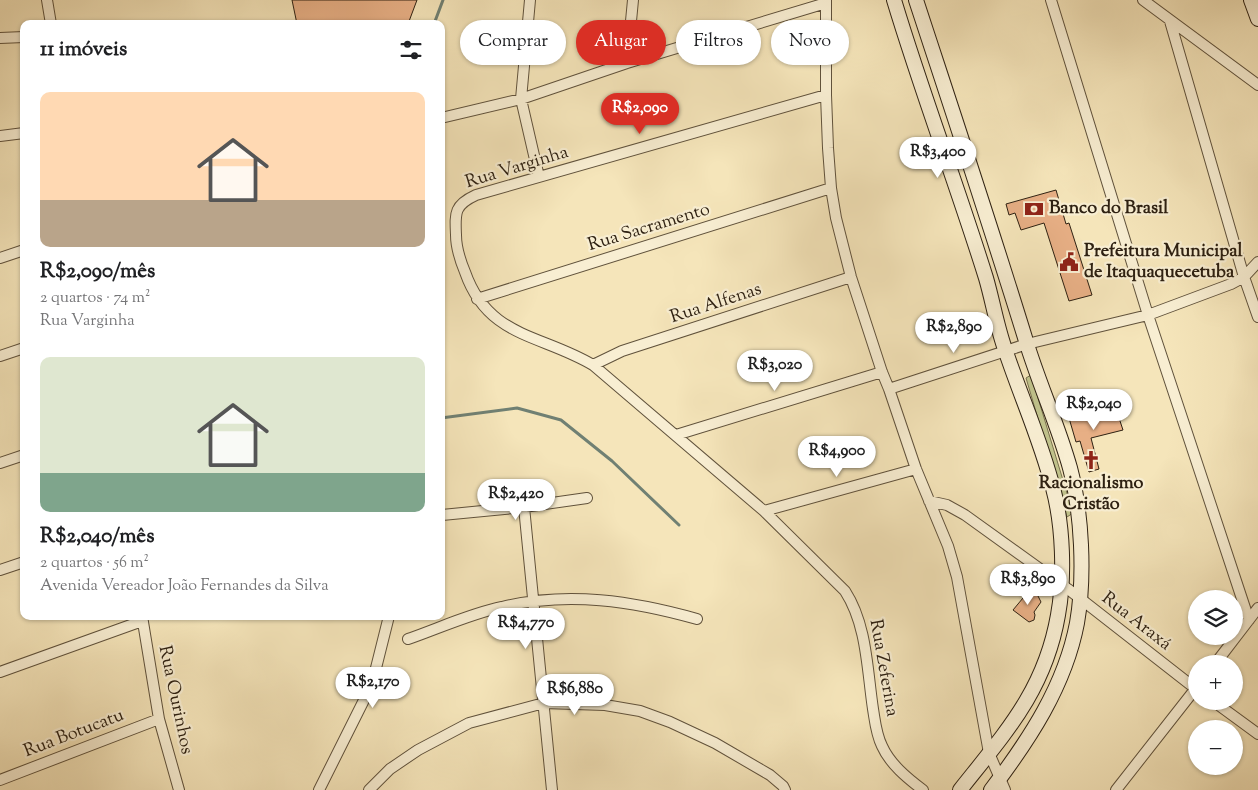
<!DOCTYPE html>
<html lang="pt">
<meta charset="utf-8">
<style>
:root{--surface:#fff;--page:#f2f2f2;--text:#202124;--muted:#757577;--accent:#d93025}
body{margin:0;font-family:"Sorts Mill Goudy",serif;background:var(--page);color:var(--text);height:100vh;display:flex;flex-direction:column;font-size:19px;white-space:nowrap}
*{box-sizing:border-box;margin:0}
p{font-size:16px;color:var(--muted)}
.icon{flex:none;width:28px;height:28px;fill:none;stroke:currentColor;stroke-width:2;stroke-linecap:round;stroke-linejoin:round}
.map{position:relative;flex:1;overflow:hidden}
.sheet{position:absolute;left:20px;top:20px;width:425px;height:600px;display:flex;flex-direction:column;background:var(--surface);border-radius:10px;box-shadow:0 1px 4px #0004}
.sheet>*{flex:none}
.hud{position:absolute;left:460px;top:20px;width:475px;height:45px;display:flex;gap:10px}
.fabs{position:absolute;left:1188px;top:590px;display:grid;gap:10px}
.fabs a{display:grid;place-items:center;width:55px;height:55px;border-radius:50%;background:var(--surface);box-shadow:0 1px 4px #0004;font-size:25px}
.price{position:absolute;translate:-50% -42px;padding:0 11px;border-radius:18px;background:#fff;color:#222;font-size:16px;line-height:32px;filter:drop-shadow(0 1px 2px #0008)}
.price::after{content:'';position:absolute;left:50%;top:30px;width:15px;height:11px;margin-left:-8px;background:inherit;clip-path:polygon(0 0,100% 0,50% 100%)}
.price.active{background:var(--accent);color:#fff}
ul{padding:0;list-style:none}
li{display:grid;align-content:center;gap:10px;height:265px;padding:0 20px}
li span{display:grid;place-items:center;height:155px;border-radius:10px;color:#555}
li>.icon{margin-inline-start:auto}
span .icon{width:90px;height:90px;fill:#fffc;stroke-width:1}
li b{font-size:21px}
h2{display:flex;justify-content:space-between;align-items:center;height:60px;padding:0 20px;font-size:21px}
.pill{padding:0 18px;border-radius:22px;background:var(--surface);box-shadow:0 1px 4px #0004;font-size:18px;line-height:45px}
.pill.active{background:var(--accent);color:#fff}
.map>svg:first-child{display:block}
.green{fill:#c1c38c;stroke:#78724f}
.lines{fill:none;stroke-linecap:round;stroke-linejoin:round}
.stream{stroke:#708073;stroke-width:3}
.building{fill:#e7af85;stroke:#2e2112}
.street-casing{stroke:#60523c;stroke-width:12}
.secondary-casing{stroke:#2e2112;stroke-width:16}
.street{stroke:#f8eed2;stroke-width:10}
.secondary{stroke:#f8eed2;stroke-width:14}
.labels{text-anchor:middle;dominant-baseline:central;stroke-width:4.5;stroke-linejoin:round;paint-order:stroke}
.street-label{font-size:18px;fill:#2e2112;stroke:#f8eed2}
.poi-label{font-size:18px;font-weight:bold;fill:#2e2112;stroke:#f8eed2;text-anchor:start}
</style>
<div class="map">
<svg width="1258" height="790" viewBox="0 0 1258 790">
<rect width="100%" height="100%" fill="#f5e5ba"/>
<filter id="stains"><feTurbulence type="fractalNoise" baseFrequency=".004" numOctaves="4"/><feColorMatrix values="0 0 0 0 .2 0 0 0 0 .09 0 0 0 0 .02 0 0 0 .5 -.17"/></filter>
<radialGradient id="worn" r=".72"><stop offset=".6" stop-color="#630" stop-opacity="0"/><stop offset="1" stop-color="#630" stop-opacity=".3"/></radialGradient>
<path class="green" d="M1031,375l42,138 -6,4 -41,-139z"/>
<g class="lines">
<path class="stream" d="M434,24l9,-24
M441,418l76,-10 44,12 51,41 67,64"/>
</g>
<path class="building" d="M292,0h125l-9,24h-111z
M1056,190l10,34 3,-1 23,72 -23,6 -25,-78 -23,7 -6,-17 -6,2 -3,-11z
M1115,406l8,24 -32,8 8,31 -10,3 -9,-31 -4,1 -7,-24z
M1033,586l8,16 -7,10 1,3 -1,5 -5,2 -16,-12z"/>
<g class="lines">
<g class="street-casing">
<path id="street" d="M47,0l4,24
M530,0l-9,99 18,78
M826,0v95l2,53 3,40 5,30 15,59 31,95 7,17 27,80 32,77 9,31 32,176 16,37
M1051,0l97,315 101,305
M1143,0l115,85
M1170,21l74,256 14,40
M0,38l24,-1
M627,63l6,-63
M826,95l-350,100c-22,10 -21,18 -20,40 0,13 4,25 9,37 23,66 76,62 128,93l171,146 81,80c22,34 22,78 28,118 2,12 3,25 9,37 8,18 25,32 41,44
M441,118l80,-19 106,-36 199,-60
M0,136l24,-3
M0,258l24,-8
M477,299l354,-111
M0,356l24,-8
M593,365l29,-14 229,-74
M889,389l138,-45 121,-29 83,-31 13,-7 14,-15
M676,435l206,-63
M0,463l24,-8
M929,501l18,4 18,10 103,74 128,100
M524,507l28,283
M764,511l152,-42
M442,515l82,-8 63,-9
M0,570l24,-8
M142,616l17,103 20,71
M408,639c29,-10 64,-26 94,-32 66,-16 131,-6 195,12
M1215,664l43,-56
M0,672l142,-51
M1213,701l45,33
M0,780l159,-61
M319,790l46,-92 9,-22 15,-60
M369,790l21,-21 28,-19 51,-27 75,-20 61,2 35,6 30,11 45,21 55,32 13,11 2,4
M1116,790l80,-102"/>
</g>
<g class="secondary-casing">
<path id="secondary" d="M894,0c28,93 63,185 92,278 7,24 11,50 20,74 15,45 35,89 47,136 10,37 12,89 5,127 -13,75 -52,117 -98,175
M916,0c37,113 75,227 110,341 13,43 32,84 44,127 12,45 15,109 7,155 -12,63 -48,117 -86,167
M1251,0l7,19"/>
</g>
<use href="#street" class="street"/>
<use href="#secondary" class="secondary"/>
</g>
<defs>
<g id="bank-bare" transform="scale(1.5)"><path d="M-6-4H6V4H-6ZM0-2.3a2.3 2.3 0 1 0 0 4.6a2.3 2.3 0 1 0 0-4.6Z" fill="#8f2418" stroke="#f8eed2" stroke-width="2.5" paint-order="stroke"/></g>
<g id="civic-bare" transform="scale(1.5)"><path d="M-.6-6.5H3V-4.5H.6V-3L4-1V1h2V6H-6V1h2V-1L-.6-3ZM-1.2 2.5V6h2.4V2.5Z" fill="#8f2418" stroke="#f8eed2" stroke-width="2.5" paint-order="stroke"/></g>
<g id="church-bare" transform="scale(1.5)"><path d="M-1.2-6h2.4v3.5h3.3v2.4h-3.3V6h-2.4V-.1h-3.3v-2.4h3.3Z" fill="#8f2418" stroke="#f8eed2" stroke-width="2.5" paint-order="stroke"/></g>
</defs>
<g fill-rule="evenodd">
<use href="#bank-bare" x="1034" y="209"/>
<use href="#civic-bare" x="1069" y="262"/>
<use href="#church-bare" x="1091" y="460"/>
</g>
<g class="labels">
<g class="street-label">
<text transform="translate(517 168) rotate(-17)">Rua Varginha</text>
<text transform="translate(649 228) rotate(-17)">Rua Sacramento</text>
<text transform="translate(716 304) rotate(-18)">Rua Alfenas</text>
<text transform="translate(1136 622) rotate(38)">Rua Araxá</text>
<text transform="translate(883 668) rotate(80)">Rua Zeferina</text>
<text transform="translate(175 700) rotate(78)">Rua Ourinhos</text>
<text transform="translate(74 734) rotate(-21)">Rua Botucatu</text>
</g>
<g class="poi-label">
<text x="1049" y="209">Banco do Brasil</text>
<text x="1084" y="252">Prefeitura Municipal<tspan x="1084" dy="21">de Itaquaquecetuba</tspan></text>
<text x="1091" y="484" text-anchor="middle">Racionalismo<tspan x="1091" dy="21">Cristão</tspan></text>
</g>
</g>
<rect width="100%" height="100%" filter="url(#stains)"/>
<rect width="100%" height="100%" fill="url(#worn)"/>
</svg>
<div class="fabs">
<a><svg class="icon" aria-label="layers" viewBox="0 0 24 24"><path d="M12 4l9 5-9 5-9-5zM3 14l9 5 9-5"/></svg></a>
<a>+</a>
<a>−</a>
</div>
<b class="price active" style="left:640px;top:135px">R$2,090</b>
<b class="price" style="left:938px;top:179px">R$3,400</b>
<b class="price" style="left:954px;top:354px">R$2,890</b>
<b class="price" style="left:775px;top:392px">R$3,020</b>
<b class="price" style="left:1094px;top:431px">R$2,040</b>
<b class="price" style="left:837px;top:478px">R$4,900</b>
<b class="price" style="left:516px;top:521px">R$2,420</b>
<b class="price" style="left:1028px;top:606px">R$3,890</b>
<b class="price" style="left:526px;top:650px">R$4,770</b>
<b class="price" style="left:373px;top:709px">R$2,170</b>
<b class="price" style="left:575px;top:716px">R$6,880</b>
<div class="hud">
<a class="pill">Comprar</a>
<a class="pill active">Alugar</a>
<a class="pill">Filtros</a>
<a class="pill">Novo</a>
</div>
<section class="sheet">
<h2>11 imóveis<svg class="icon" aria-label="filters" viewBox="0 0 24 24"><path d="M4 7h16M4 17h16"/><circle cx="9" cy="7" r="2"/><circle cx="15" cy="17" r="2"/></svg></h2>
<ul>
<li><span style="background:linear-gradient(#ffd9b3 70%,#b9a48a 0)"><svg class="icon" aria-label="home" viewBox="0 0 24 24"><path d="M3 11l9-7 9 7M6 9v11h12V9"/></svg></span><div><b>R$2,090/mês</b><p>2 quartos · 74 m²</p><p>Rua Varginha</p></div></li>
<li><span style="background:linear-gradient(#dfe7d0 75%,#7fa58c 0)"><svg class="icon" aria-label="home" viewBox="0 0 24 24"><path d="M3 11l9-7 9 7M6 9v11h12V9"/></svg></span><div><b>R$2,040/mês</b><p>2 quartos · 56 m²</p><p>Avenida Vereador João Fernandes da Silva</p></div></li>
</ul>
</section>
</div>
